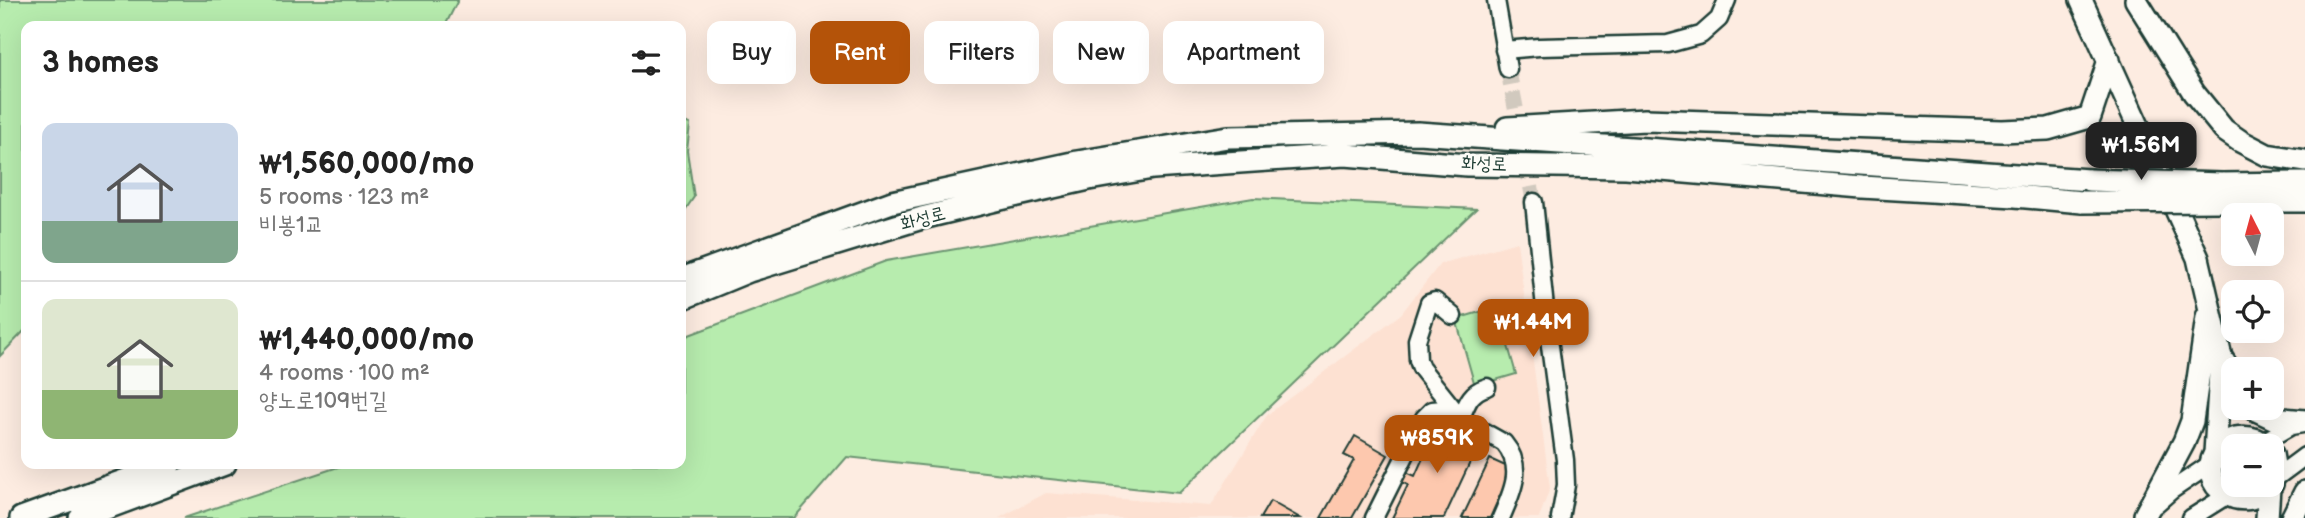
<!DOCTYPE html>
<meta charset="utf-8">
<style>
:root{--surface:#fff;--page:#f6f6f6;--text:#222;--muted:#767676;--line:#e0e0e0;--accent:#b45309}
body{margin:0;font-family:"Balsamiq Sans","Poor Story",sans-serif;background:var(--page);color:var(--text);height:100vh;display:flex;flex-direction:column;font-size:26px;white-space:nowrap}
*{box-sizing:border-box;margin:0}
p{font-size:23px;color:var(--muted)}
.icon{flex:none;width:38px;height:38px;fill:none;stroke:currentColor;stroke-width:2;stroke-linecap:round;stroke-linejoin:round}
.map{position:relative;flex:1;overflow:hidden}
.details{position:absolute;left:21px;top:21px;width:665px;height:448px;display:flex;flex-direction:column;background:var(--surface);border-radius:14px;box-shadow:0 7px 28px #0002}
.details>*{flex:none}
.top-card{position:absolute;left:707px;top:21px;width:665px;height:63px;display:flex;gap:14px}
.needle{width:46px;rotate:354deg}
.controls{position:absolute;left:2221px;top:203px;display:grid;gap:14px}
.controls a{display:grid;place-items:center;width:63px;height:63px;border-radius:14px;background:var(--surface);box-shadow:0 7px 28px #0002;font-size:35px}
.price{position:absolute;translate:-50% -60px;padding:0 16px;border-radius:14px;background:var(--accent);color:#fff;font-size:23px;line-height:46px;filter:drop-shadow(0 2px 4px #0008)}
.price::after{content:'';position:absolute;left:50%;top:42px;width:21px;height:16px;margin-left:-10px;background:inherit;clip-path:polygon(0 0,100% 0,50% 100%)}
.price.current{background:#222;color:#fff}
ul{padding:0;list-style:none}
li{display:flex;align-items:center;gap:21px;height:175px;padding:0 21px}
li+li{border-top:2px solid var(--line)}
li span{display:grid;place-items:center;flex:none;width:196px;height:140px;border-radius:14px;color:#555}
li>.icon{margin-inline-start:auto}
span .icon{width:84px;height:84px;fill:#fffc;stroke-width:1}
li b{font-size:30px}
h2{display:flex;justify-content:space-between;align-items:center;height:84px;padding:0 21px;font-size:30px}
.tag{padding:0 24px;border-radius:14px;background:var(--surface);box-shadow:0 7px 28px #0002;font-size:24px;line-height:63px}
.tag.current{background:var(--accent);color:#fff}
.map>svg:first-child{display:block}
.built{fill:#fde1d2}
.green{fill:#b7ecae;stroke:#6b9471;stroke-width:2}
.building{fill:#fdc8ae;stroke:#1f3d34;stroke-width:2}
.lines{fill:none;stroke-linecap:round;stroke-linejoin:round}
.minor-tunnel{stroke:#d1c9be;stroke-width:16;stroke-dasharray:16 8;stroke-linecap:butt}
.minor-casing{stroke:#1f3d34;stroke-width:21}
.major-casing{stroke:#1f3d34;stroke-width:26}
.minor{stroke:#fdfcf7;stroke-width:16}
.major{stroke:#fdfcf7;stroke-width:21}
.major-bridge-casing{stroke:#1f3d34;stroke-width:26;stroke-linecap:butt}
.major-bridge{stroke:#fdfcf7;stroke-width:21}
.labels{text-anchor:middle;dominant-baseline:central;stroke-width:5;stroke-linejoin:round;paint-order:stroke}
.street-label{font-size:19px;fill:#1f3d34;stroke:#fdfcf7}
</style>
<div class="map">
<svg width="2305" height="518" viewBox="0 0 2305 518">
<rect width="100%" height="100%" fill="#fdece1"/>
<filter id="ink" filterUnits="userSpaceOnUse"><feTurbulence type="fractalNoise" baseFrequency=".0143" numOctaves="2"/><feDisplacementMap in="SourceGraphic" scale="14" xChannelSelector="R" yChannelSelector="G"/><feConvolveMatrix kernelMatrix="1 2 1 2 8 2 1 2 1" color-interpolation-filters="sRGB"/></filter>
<g filter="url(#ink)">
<path class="built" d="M1517,242l33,246 -11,30h-540l47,-25 165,13 56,-91 134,-101 39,-50z"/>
<path class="green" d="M0,0h458l-13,26h-419v303l-26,27z
M681,121l9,3 -3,27 7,46 -13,19z
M1253,198l223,11 -297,284 -332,-36 -53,61h-610l163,-54h334v-126l205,-77z
M1497,307l19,67 -41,12 -19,-67z"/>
<path class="building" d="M1439,422l41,19 -36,77h-52l16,-33 -11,-5 5,-10 13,6z
M1355,436l33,19 -36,63h-31l33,-58 -10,-5z
M1490,459l22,10 -22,49h-28z
M1270,501l30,17h-40z"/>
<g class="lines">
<path class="minor-tunnel" d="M1508,69l26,133"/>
<g class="minor-casing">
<path id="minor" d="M1496,0l12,69
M1504,50l35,-3 129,-3 33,-9 18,-16 8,-19
M1534,202l11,106 20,152 1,25 -6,33
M1453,316l-18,-15 -6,2 -12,37 1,20 3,8 40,50c6,-15 9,-26 26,-31
M2261,443l30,-17 12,-2
M2274,479l31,-23
M2155,505l17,-15 40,-27
M1374,518l50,-100 8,-8 11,-1 61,34c21,25 8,49 -3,75
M2191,518l35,-22"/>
</g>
<g class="major-casing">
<path id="major" d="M2081,0l117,258 23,99 12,19
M2136,0l58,93 30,37 16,11 27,14 38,6
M1507,128l138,-8 357,11 46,-2 42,-12 19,-57
M2222,184l83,-1
M2225,201h80
M681,279l211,-77 185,-40 151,-25 190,-4 671,47
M681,299l68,-28 173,-53 78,-19 89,-20 64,-11 131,-9 61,-4 122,10 159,2 236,20 153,9 67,6
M2252,408l21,10 32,3
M2266,446c-9,-8 -19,-10 -31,-8 -7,2 -13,6 -18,12 -25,36 29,68 54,35
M2215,453l6,-96
M2272,454l3,17 -3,13
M2145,515l39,-73 8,-21 15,-104
M21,518l149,-54
M80,518l145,-54
M2267,518l2,-30
M2292,518l13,-26"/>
</g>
<use href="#minor" class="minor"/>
<use href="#major" class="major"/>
<g class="major-bridge-casing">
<path id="major-bridge" d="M2089,180l133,4
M2082,202l143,-1"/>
</g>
<use href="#major-bridge" class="major-bridge"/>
</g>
</g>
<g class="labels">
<g class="street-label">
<text transform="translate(1484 164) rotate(2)">화성로</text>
<text transform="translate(923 219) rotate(-15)">화성로</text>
</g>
</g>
</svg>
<div class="controls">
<a><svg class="needle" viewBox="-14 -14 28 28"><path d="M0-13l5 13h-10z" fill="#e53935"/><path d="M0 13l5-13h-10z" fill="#767676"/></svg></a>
<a><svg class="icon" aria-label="locate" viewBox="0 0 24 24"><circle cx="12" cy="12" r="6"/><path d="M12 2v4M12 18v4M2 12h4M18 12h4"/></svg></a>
<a>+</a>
<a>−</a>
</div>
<b class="price current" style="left:2141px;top:182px">₩1.56M</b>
<b class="price" style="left:1533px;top:359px">₩1.44M</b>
<b class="price" style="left:1437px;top:475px">₩859K</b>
<div class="top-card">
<a class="tag">Buy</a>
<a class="tag current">Rent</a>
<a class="tag">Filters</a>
<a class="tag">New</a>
<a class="tag">Apartment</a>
</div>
<section class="details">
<h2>3 homes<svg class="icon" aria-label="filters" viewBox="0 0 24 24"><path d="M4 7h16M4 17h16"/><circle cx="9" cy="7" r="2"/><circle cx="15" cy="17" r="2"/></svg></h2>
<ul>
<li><span style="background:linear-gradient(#c9d6e8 70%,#7fa58c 0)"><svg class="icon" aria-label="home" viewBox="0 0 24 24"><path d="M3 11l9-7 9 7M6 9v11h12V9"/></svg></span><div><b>₩1,560,000/mo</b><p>5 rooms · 123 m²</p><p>비봉1교</p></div></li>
<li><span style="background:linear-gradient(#dfe7d0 65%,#8fb573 0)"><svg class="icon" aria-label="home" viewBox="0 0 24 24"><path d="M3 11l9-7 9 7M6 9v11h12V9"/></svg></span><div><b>₩1,440,000/mo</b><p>4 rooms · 100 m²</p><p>양노로109번길</p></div></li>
</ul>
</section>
</div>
